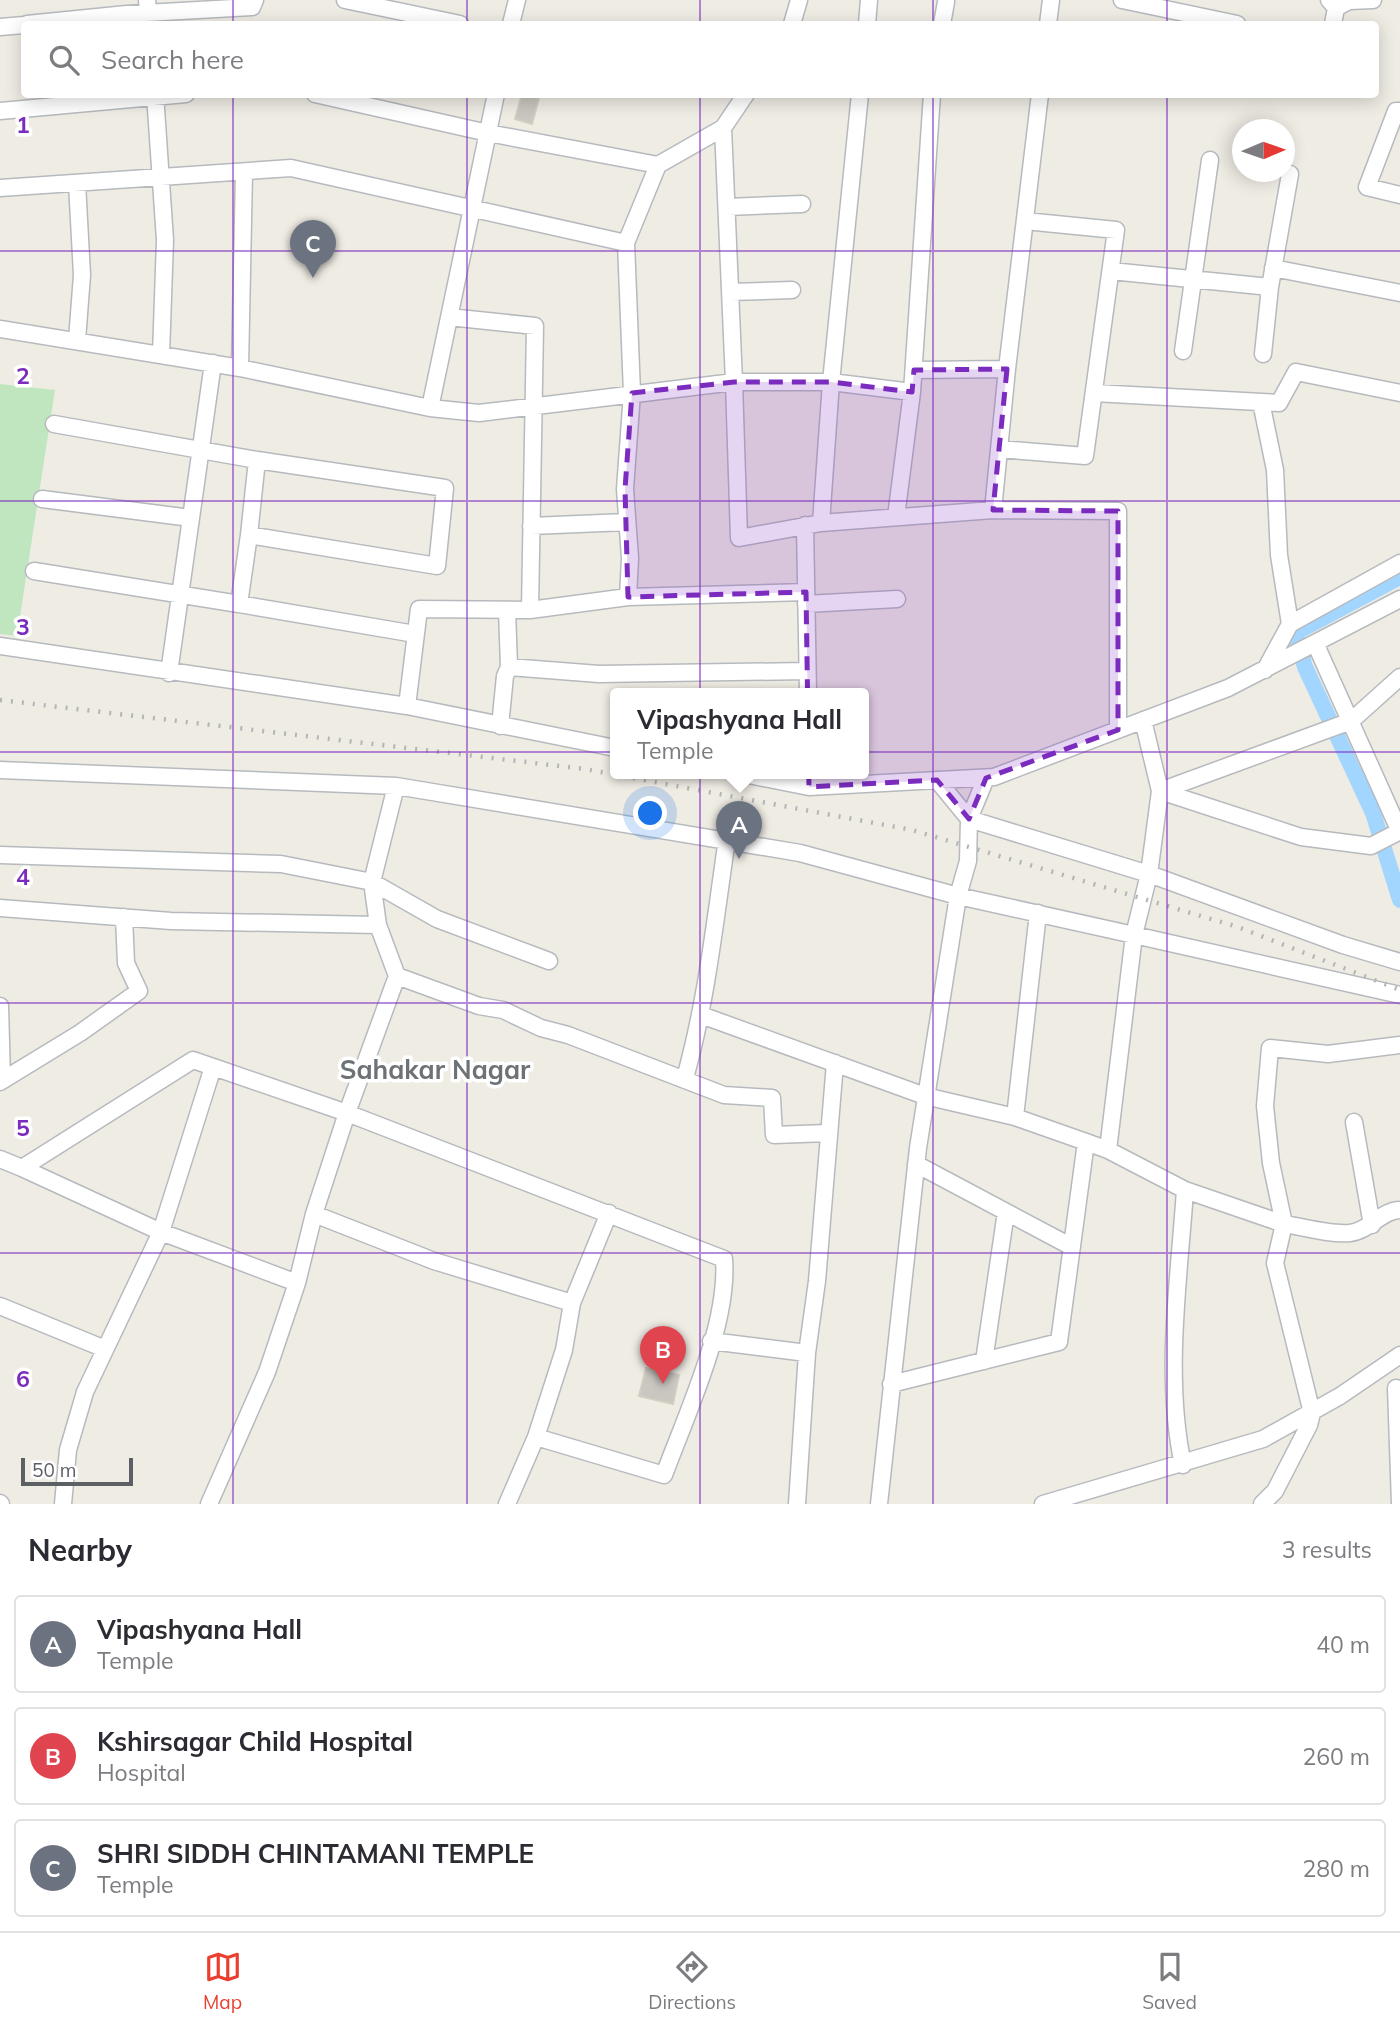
<!DOCTYPE html>
<html lang="en">
<head>
<meta charset="utf-8">
<style>
  :root { --surface:#fff; --page:#f2f2f3; --text:#2b2b33; --muted:#7c7c81; --line:#e1e1e2; --accent:#eb3e2e }
  body { margin:0; font-family:Mulish,sans-serif; background:var(--page); color:var(--text) }
  .compass { position:absolute; left:1232px; top:119px; width:63px; height:63px; border-radius:50%; background:var(--surface); box-shadow:0 4px 18px #0003; rotate:88deg }
  .scale { position:absolute; left:21px; bottom:18px; width:112px; box-sizing:border-box; padding-left:7px; border:4px solid #5c6065; border-top:0; font-size:19px; line-height:24px; white-space:nowrap; color:#5c6065; -webkit-text-stroke:5px #fff; paint-order:stroke }
  .you { position:absolute; left:651px; top:814px; width:24px; height:24px; margin:-18px; border:5px solid #fff; border-radius:50%; background:#1a73e8; box-shadow:0 0 0 10px #1a73e833 }
  .badge { display:grid; place-items:center; width:46px; height:46px; border-radius:50%; background:var(--accent); color:#fff; font-size:23px; font-weight:700 }
  .pin { position:absolute; translate:-50% -58px; filter:drop-shadow(0 2px 4px #0008) }
  .pin::after { content:''; position:absolute; top:37px; width:24px; height:21px; background:inherit; clip-path:polygon(0 0,100% 0,50% 100%) }
  .popup { position:absolute; left:610px; top:688px; width:259px; height:91px; box-sizing:border-box; display:grid; place-content:center; border-radius:7px; background:var(--surface); filter:drop-shadow(0 2px 5px #0005); font-size:23px; white-space:nowrap; color:var(--muted) }
  .popup b { font-size:26px; color:var(--text) }
  .popup::after { content:''; position:absolute; left:50%; top:100%; margin-left:-14px; border:14px solid transparent; border-top-color:var(--surface) }
  .list { margin:0; padding:0; list-style:none }
  h2 { display:flex; justify-content:space-between; align-items:center; height:91px; margin:0; padding:0 28px; font-size:30px }
  h2 small { font-size:23px; font-weight:400; color:var(--muted) }
  .list li { display:grid; grid-template-columns:46px 1fr auto; gap:21px; align-items:center; box-sizing:border-box; height:98px; margin:0 14px 14px; padding:0 14px; border:2px solid var(--line); border-radius:7px }
  .list b { display:block; font-size:26px; white-space:nowrap }
  .list p { margin:0; font-size:23px; white-space:nowrap; color:var(--muted) }
  .list em { font-size:23px; font-style:normal; color:var(--muted) }
  .icon { flex:none; width:38px; height:38px; fill:none; stroke:currentColor; stroke-width:2; stroke-linecap:round; stroke-linejoin:round }
  .map { position:relative; flex:none; width:1400px; height:1504px; overflow:hidden }
  .search { position:absolute; background:var(--surface); box-shadow:0 4px 18px #0003; left:21px; right:21px; top:21px; height:77px; display:flex; align-items:center; gap:18px; box-sizing:border-box; padding:0 24px; border-radius:7px; color:var(--muted); font-size:26px }
  .sheet { height:427px; background:var(--surface) }
  nav { display:flex; justify-content:space-around; align-items:center; box-sizing:border-box; height:98px; border-top:2px solid var(--line); background:var(--surface); font-size:19px; color:var(--muted) }
  nav a { display:grid; justify-items:center; gap:4px }
  nav .on { color:var(--accent) }
  .map>svg:first-child { display:block }
  .green { fill:#c0e6c0 }
  .lines { fill:none; stroke-linecap:round; stroke-linejoin:round }
  .canal { stroke:#a3d6ff; stroke-width:16 }
  .building { fill:#cac7c1; stroke:#d3cec2; stroke-width:2 }
  .minor-casing { stroke:#b6babe; stroke-width:19 }
  .minor { stroke:#fff; stroke-width:16 }
  .rail { stroke:#b3b4b5; stroke-width:4.5; stroke-dasharray:2 9; stroke-linecap:butt }
  .marked { fill:#7b2cbf; fill-opacity:0.2; stroke:#7b2cbf; stroke-width:5; stroke-dasharray:14 9; stroke-linejoin:round }
  .grid { fill:none; stroke:#7b2cbf; stroke-width:2; stroke-opacity:0.55 }
  .labels { text-anchor:middle; stroke-width:7; stroke-linejoin:round; paint-order:stroke }
  .neighbourhood-label { font-size:26px; font-weight:bold; fill:#6d7277; stroke:#fff }
  .grid-label { font-size:23px; text-anchor:middle; font-weight:bold; fill:#7b2cbf; stroke:#fff; stroke-width:7; stroke-linejoin:round; paint-order:stroke }
</style>
</head>
<body>
<div class="map">
<svg width="1400" height="1504" viewBox="0 0 1400 1504">
  <rect width="100%" height="100%" fill="#efece4"/>
  <path class="green" d="M0,384L55,390L17,636L0,634Z"/>
  <g class="lines">
    <path class="canal" d="M1400,577L1295,633L1305,667L1373,813L1400,900"/>
  </g>
  <path class="building" d="M522,94H540L532,124L515,119Z
    M646,1368L679,1375L673,1404L639,1396Z"/>
  <g class="lines">
    <defs>
      <path id="minor" d="M147,0L149,24
        M345,0L460,24
        M1122,0L1237,24
        M1329,0L1336,8L1333,24
        M1336,8L1349,1L1373,0
        M27,24L127,14L252,7L255,0
        M511,24L517,0
        M792,24L799,0
        M867,24L869,0
        M942,24L946,2
        M1048,24L1051,0
        M0,27L24,25
        M155,94L165,240L161,355
        M315,94L488,133L658,165
        M0,111L186,94
        M1400,111H1396L1367,187L1400,195
        M0,188L291,168L626,243L658,165L723,128
        M727,207L802,204
        M1273,268L1400,293
        M1111,271L1270,287L1290,174
        M730,292L792,290
        M449,317L535,326L530,610
        M0,329L240,368L430,408L479,413L734,382L723,128L746,94
        M77,340L82,275L77,183
        M1183,351L1210,160
        M1263,354L1270,287
        M240,368L244,172
        M1007,369L1040,94
        M912,392L831,382H734L739,538L821,523L993,510L1007,369L914,370
        M1094,393L1279,403L1296,372L1400,393
        M1261,402L1275,470L1279,555L1290,624
        M430,408L496,94
        M54,424L257,460L445,488L437,566L249,535L239,604L415,634
        M999,449L1085,456L1116,230L1025,221
        M42,499L191,518
        M993,510L1118,511V730
        M896,517L912,392L932,94
        M821,523L831,382L860,94
        M805,525L808,693
        M531,526L626,522
        M249,535L257,460
        M34,571L239,604
        M628,597L806,592
        M806,604L897,599
        M1316,645L1400,832
        M0,646L407,706L615,748
        M509,667L599,674L807,671
        M1265,670L1290,624L1400,563
        M169,673L213,363
        M1400,677L1351,721L1160,791L1301,837L1371,846L1400,831
        M407,706L419,609L530,610L628,597L630,558L625,489L632,393L626,243
        M1143,720L1160,791L1149,874L1134,935L1400,995
        M500,726L505,676L509,667L507,610
        M0,770L396,786L800,853L958,896L1134,935L1108,1150L1086,1142L1059,1342L891,1384
        M739,773L809,787L994,777L1228,688L1400,599
        M937,780L969,819L986,778
        M396,786L372,882L378,925L397,976L347,1113L724,1259C729,1324 687,1413 664,1475L536,1437L507,1504
        M0,855L281,864L372,882L437,919L549,961
        M0,908L171,921L378,925
        M1038,913L1015,1117L1086,1142
        M397,976L479,1006L503,1010L541,1028L568,1035L724,1095L772,1098L774,1135L827,1133
        M0,1006L2,1079
        M701,1015L925,1096L1015,1117
        M1400,1045L1328,1054L1270,1048L1265,1106L1271,1163L1284,1224C1304,1227 1330,1235 1350,1233C1369,1231 1382,1210 1400,1210
        M193,1060L347,1113L314,1214L297,1283L161,1232L22,1168Z
        M685,1078C707,999 715,920 727,839
        M0,1082L80,1033L139,991L126,963L124,917
        M1354,1122L1372,1225
        M1108,1150L1185,1190L1284,1224L1275,1263L1312,1413L1309,1425L1275,1491L1262,1504
        M0,1159L22,1168
        M916,1164L1072,1247
        M314,1214L434,1261L572,1303
        M0,1306L105,1349
        M711,1341L807,1353
        M984,1361L1006,1212
        M1396,1388L1400,1504
        M536,1437L564,1350L572,1303L609,1213
        M1183,1465C1164,1376 1179,1280 1185,1190
        M0,1503L1,1504
        M63,1504L68,1450L85,1392L161,1232L213,1067
        M209,1504L267,1372L297,1283
        M797,1504L807,1353L817,1281L835,1063
        M879,1504L918,1148L958,896L968,861L969,819L1152,875L1343,945L1400,962
        M1043,1504L1263,1439L1340,1396L1400,1355"/>
    </defs>
    <use href="#minor" class="minor-casing"/>
    <use href="#minor" class="minor"/>
    <path class="rail" d="M0,700L585,769L912,830L1238,927L1400,990"/>
  </g>
  <path class="marked" d="M1007,369L993,510L1118,511V730L986,778L969,819L937,780L809,787L806,592L628,597L625,489L632,393L734,382H831L912,392L914,370Z"/>
  <path class="grid" d="M233,0V24M467,0V24M700,0V24M933,0V24M1167,0V24M233,94V1504M467,94V1504M700,94V1504M933,94V1504M1167,94V1504M0,251H1400M0,501H1400M0,752H1400M0,1003H1400M0,1253H1400"/>
  <g class="labels">
    <g class="neighbourhood-label">
      <text x="435" y="1079">Sahakar Nagar</text>
    </g>
  </g>
  <g class="grid-label">
    <text x="23" y="133">1</text>
    <text x="23" y="384">2</text>
    <text x="23" y="635">3</text>
    <text x="23" y="885">4</text>
    <text x="23" y="1136">5</text>
    <text x="23" y="1387">6</text>
  </g>
</svg>
<svg class="compass" viewBox="-18 -18 36 36"><path d="M0-13l5 13h-10z" fill="#e53935"/><path d="M0 13l5-13h-10z" fill="#7c7c81"/></svg>
<div class="scale">50 m</div>
<div class="you"></div>
<div class="pin badge" style="left:739px;top:859px;background:#6b7280">A</div>
<div class="popup"><b>Vipashyana Hall</b>Temple</div>
<div class="pin badge" style="left:663px;top:1384px;background:#e0444e">B</div>
<div class="pin badge" style="left:313px;top:278px;background:#6b7280">C</div>
<div class="search"><svg class="icon" aria-label="search" viewBox="0 0 24 24"><circle cx="10" cy="10" r="6"/><path d="M15 15l6 6"/></svg>Search here</div>
</div>
<section class="sheet">
<h2>Nearby<small>3 results</small></h2>
<ul class="list">
<li><span class="badge" style="background:#6b7280">A</span><div><b>Vipashyana Hall</b><p>Temple</p></div><em>40 m</em></li>
<li><span class="badge" style="background:#e0444e">B</span><div><b>Kshirsagar Child Hospital</b><p>Hospital</p></div><em>260 m</em></li>
<li><span class="badge" style="background:#6b7280">C</span><div><b>SHRI SIDDH CHINTAMANI TEMPLE</b><p>Temple</p></div><em>280 m</em></li>
</ul>
</section>
<nav>
<a class="on"><svg class="icon" aria-label="map" viewBox="0 0 24 24"><path d="M3 6l6-2 6 2 6-2v14l-6 2-6-2-6 2zM9 4v14M15 6v14"/></svg>Map</a>
<a><svg class="icon" aria-label="directions" viewBox="0 0 24 24"><path d="M12 3l9 9-9 9-9-9zM9 14v-3h6M13 9l2 2-2 2"/></svg>Directions</a>
<a><svg class="icon" aria-label="saved" viewBox="0 0 24 24"><path d="M7 4h10v16l-5-4-5 4z"/></svg>Saved</a>
</nav>
</body>
</html>
